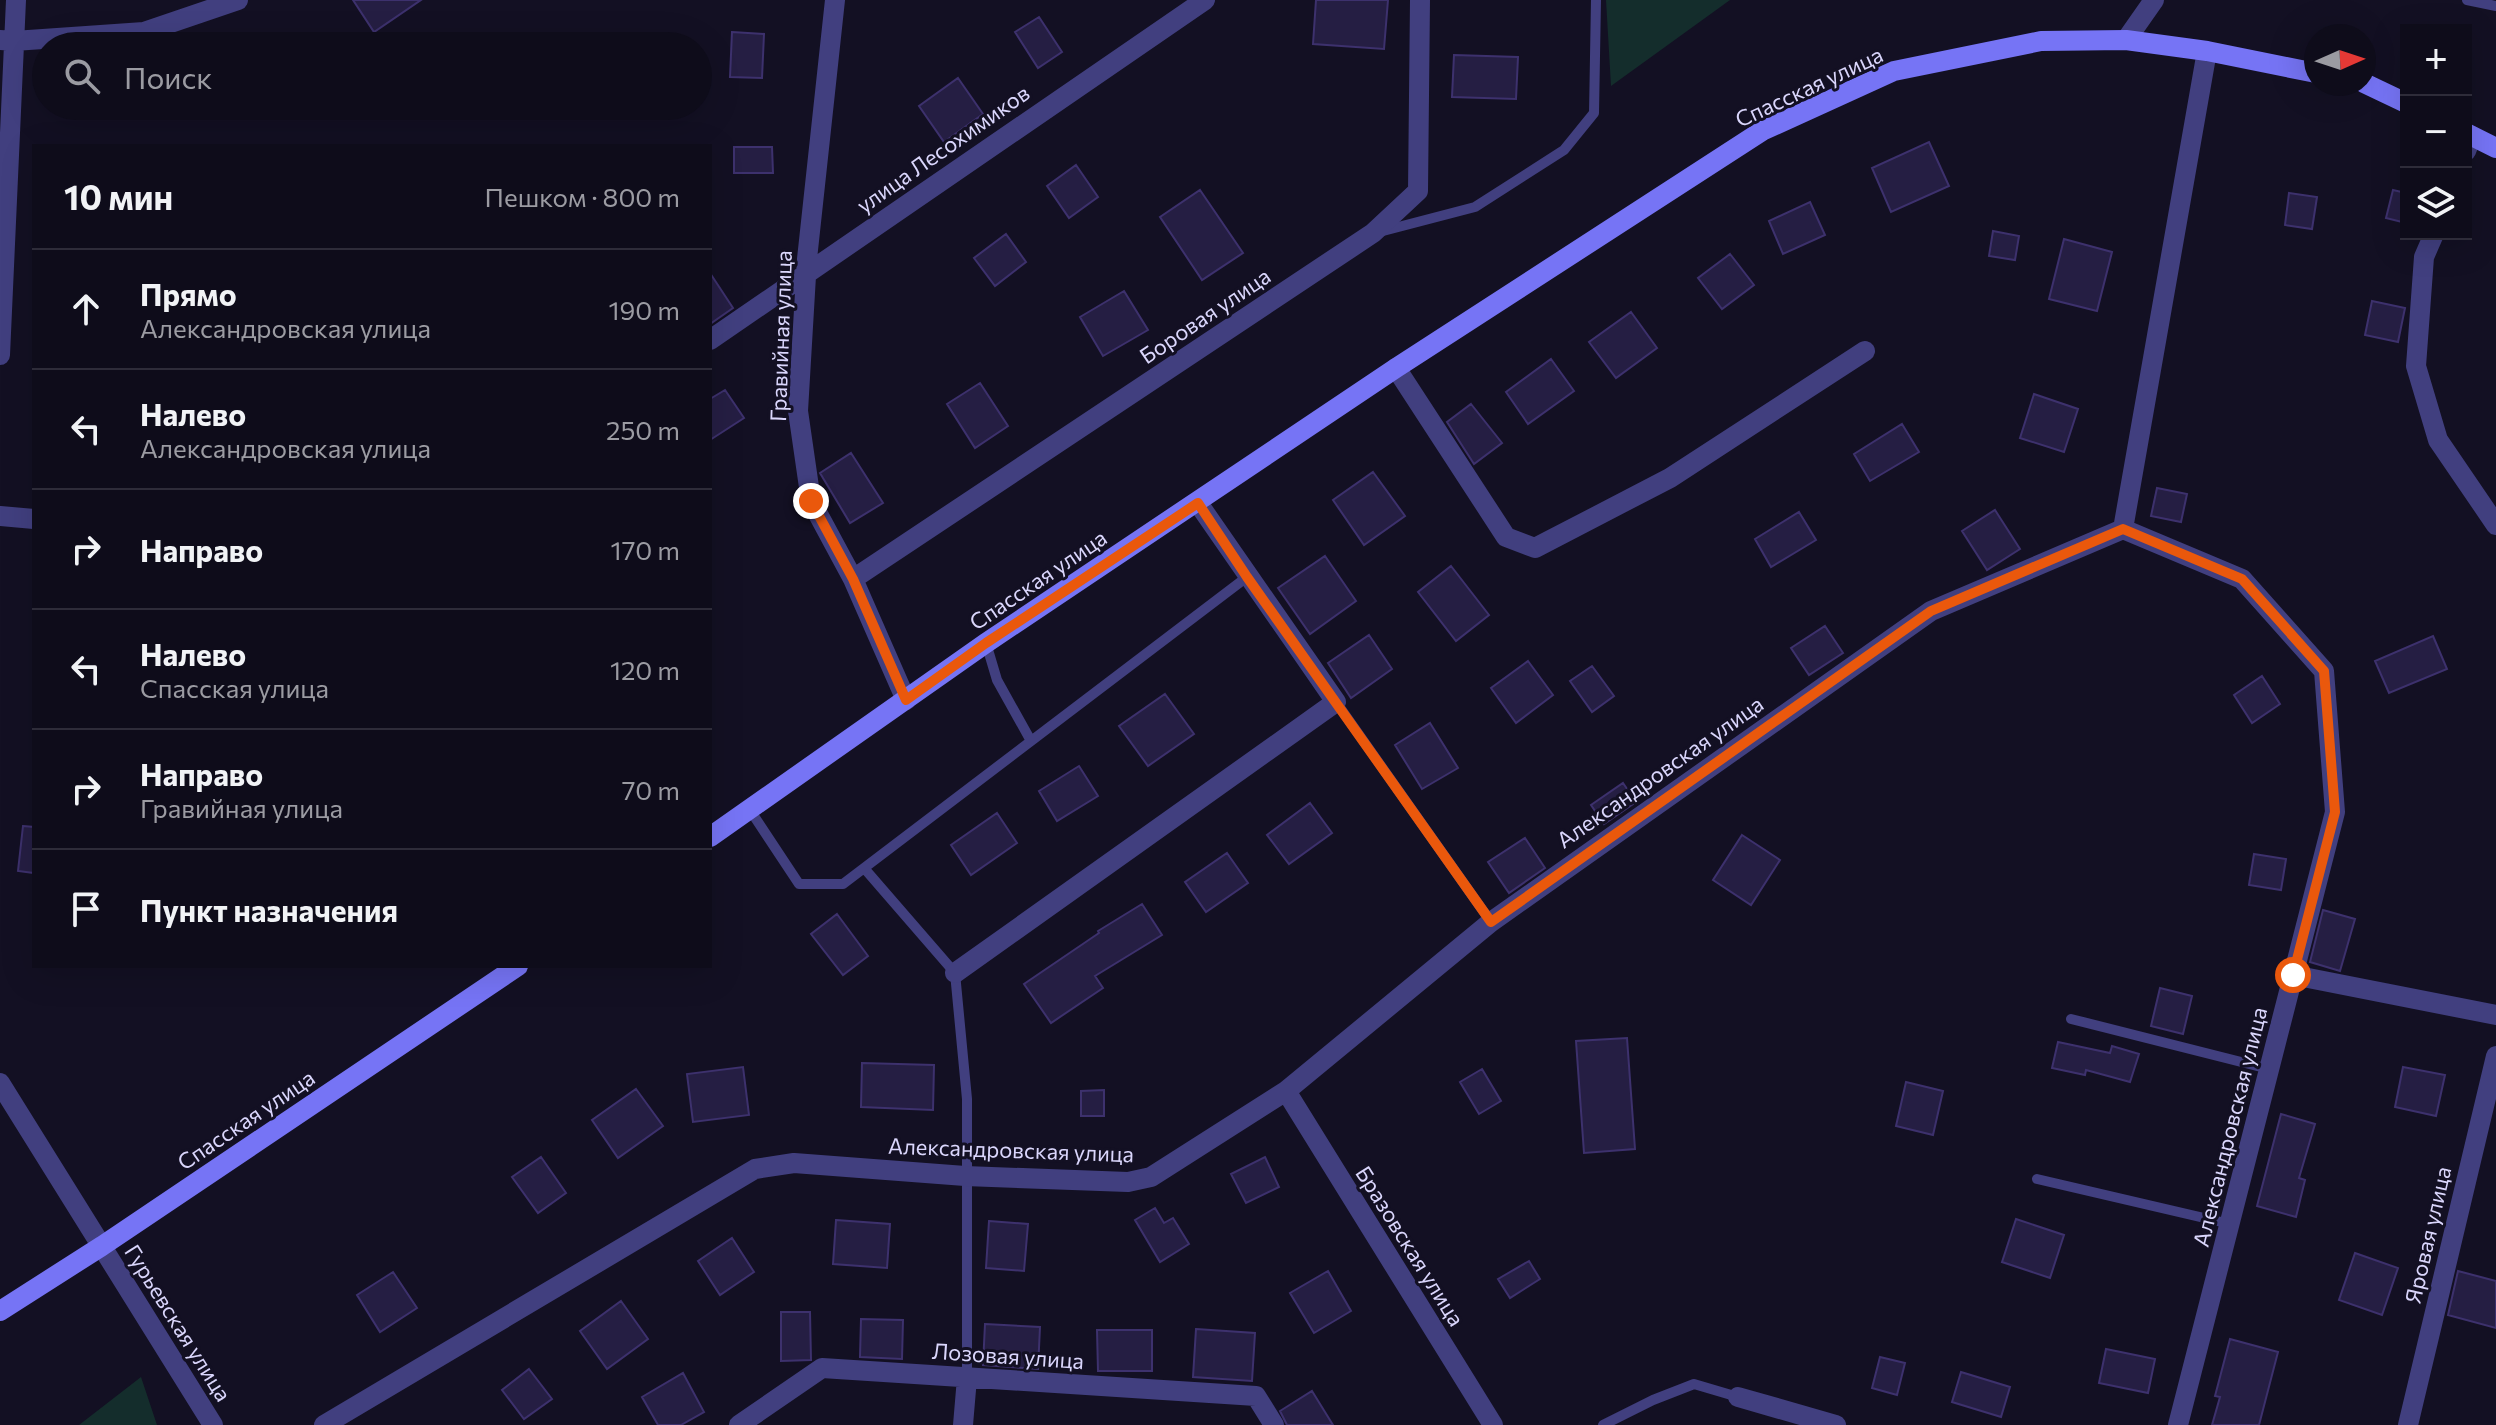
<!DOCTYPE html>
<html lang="ru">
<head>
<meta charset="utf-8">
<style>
  :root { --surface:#0e0c1a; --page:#1c1a27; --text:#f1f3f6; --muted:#9b9ba2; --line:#2e2c39 }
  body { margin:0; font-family:Commissioner,sans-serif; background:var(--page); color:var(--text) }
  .controls { position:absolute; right:24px; top:24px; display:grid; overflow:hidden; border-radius:0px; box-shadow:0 8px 32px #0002 }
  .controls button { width:72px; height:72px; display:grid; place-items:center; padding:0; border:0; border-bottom:2px solid var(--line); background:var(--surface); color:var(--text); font:40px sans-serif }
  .compass { position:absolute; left:2304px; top:24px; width:72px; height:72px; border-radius:50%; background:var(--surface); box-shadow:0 8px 32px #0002; rotate:87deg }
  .stop { position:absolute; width:24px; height:24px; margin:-18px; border:6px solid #ea580c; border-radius:50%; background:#fff }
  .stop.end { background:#ea580c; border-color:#fff; box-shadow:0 2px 8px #0008 }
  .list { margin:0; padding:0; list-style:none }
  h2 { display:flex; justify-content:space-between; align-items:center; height:104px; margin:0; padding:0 32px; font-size:34px }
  h2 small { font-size:26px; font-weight:400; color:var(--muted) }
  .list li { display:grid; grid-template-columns:52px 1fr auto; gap:24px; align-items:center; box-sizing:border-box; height:120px; padding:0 32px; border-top:2px solid var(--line) }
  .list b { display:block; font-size:30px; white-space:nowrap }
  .list p { margin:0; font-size:26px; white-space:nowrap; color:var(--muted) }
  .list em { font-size:26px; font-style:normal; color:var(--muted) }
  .icon { flex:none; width:44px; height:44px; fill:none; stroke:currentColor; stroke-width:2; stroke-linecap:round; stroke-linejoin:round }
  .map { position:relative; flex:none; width:2496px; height:1425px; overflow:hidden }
  .search { position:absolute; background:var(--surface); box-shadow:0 8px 32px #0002; left:32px; top:32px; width:680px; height:88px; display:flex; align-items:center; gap:20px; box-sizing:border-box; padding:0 28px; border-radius:44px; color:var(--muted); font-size:30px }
  .panel { position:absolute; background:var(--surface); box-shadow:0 8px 32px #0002; left:32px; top:144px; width:680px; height:824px; border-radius:0px }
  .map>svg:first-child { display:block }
  .green { fill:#142d2c }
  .building { fill:#251e43; stroke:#3d316d; stroke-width:2 }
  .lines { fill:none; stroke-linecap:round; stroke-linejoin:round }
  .lane { stroke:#413f7f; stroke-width:10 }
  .street { stroke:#413f7f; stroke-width:20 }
  .secondary { stroke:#7674f5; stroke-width:20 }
  .route { stroke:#ea580c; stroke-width:10 }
  .labels { text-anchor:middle; stroke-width:6; stroke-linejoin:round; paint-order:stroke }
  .street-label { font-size:22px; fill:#dad6fc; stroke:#131023 }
</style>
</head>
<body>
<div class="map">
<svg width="2496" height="1425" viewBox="0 0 2496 1425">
  <rect width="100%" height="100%" fill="#131023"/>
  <path class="green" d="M1606,0H1730L1611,86Z
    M141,1377L157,1425H79Z"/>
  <path class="building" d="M353,0H421L374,32Z
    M1316,0H1388L1384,49L1313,44Z
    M1039,17L1062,52L1038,68L1015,32Z
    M732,32L764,34L762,78L730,77Z
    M1454,55L1518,57L1516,99L1452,97Z
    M958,78L983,114L944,142L919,106Z
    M1929,142L1949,186L1891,212L1872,168Z
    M734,147H772L773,173H734Z
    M1076,165L1098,197L1069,218L1047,186Z
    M1200,190L1243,253L1202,280L1160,217Z
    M2393,190L2406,193V223L2386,218Z
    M2289,193L2317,197L2312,229L2285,225Z
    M1810,202L1825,235L1783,254L1769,221Z
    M1993,231L2019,236L2015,260L1989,256Z
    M1006,234L1026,262L995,286L974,258Z
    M2064,239L2112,252L2097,311L2049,299Z
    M1730,254L1754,285L1722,309L1698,278Z
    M710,273L733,308L710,324Z
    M1124,291L1148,330L1103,356L1080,317Z
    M2372,301L2405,308L2398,342L2365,335Z
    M1631,312L1657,348L1616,378L1589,342Z
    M1551,359L1574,391L1528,424L1506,392Z
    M980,383L1008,426L975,448L947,404Z
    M725,390L744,418L710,440V399Z
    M2034,394L2078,409L2064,452L2020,438Z
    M1471,404L1502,443L1474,464L1447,422Z
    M1902,424L1919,452L1870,481L1854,454Z
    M851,453L883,503L850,523L820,473Z
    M1373,472L1405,516L1364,545L1333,500Z
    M2157,488L2187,494L2181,522L2151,516Z
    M1995,510L2020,549L1987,570L1962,531Z
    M1799,512L1816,540L1771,567L1755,539Z
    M1325,556L1356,601L1310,634L1278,588Z
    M1451,566L1489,615L1456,641L1418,592Z
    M1825,626L1843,653L1809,675L1791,648Z
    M1369,635L1392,669L1351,698L1328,663Z
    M2433,636L2447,669L2389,693L2375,661Z
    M1528,661L1553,695L1516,723L1491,688Z
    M1592,666L1614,696L1592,712L1570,681Z
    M2262,676L2280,704L2252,723L2234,695Z
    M1165,694L1194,734L1148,766L1119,726Z
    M1430,723L1458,768L1422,789L1395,745Z
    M1079,766L1098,796L1057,821L1039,791Z
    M1623,783L1636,802L1604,824L1591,805Z
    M1310,803L1332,833L1289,864L1267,835Z
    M997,813L1017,843L971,875L951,845Z
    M23,826L34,827V873L18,871Z
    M1742,835L1780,860L1751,905L1713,880Z
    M1525,838L1545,868L1509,893L1488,862Z
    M1227,853L1248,883L1206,912L1185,882Z
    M2254,854L2286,859L2281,890L2249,885Z
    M1142,904L1162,935L1095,976L1103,988L1051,1023L1024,984L1099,933L1098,931Z
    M2323,910L2355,919L2340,971L2310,962Z
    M837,914L868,956L843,975L811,934Z
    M2160,988L2192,996L2183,1034L2151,1026Z
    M1627,1038L1635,1149L1584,1153L1576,1041Z
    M2058,1042L2110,1053L2112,1046L2139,1054L2130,1082L2086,1070L2085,1075L2052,1068Z
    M862,1063L934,1065L933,1110L861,1107Z
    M743,1067L749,1115L693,1122L687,1074Z
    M2403,1067L2445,1075L2436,1116L2395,1107Z
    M1482,1069L1501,1101L1479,1114L1460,1082Z
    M1906,1082L1943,1091L1933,1135L1896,1126Z
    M636,1089L663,1126L618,1158L592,1120Z
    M1104,1090V1116H1081V1091Z
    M2281,1114L2315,1124L2299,1178L2305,1180L2296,1217L2257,1206Z
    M541,1157L566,1193L538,1213L512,1177Z
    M1265,1157L1279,1187L1246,1203L1231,1174Z
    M1155,1208L1164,1223L1173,1218L1189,1244L1160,1262L1135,1220Z
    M2016,1219L2064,1235L2050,1278L2002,1262Z
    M836,1220L890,1224L887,1268L833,1264Z
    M989,1221L1028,1224L1024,1271L986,1268Z
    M732,1238L754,1272L720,1295L698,1261Z
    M2355,1253L2398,1268L2382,1315L2339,1300Z
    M1529,1261L1540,1279L1510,1298L1498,1279Z
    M1328,1271L1351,1311L1314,1333L1290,1293Z
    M2458,1271L2496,1281V1328L2448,1315Z
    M393,1272L417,1308L380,1332L357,1295Z
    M621,1301L648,1339L607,1369L580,1331Z
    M781,1312H810L811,1360L781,1361Z
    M861,1319L903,1320L902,1359L860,1357Z
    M985,1324L1040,1327L1038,1369L983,1365Z
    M1196,1329L1255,1333L1252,1381L1193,1377Z
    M1097,1330H1152V1371H1098Z
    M2230,1339L2278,1352L2259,1425H2212L2220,1397L2215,1396Z
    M2106,1349L2155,1359L2148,1393L2099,1383Z
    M1880,1357L1905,1363L1897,1395L1872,1388Z
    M529,1369L552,1399L524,1419L502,1390Z
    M1961,1372L2010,1387L2001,1417L1952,1402Z
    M683,1373L704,1412L681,1425H658L642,1397Z
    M1312,1391L1333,1425H1287L1280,1411Z"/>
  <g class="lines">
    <path class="lane" d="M2467,0L2496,6
      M1383,231L1475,207L1564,150L1594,113L1596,0
      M986,643L997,680L1031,741
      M1336,702L1491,922
      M750,810L799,884H843L1247,577
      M864,868L955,973L967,1099V1378
      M2071,1019L2269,1069
      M2037,1179L2230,1224
      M1603,1425L1653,1400L1694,1384L1738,1397"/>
    <path class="street" d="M835,0L807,259L798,411L811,501L853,579L906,700
      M0,40L14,41L144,32L238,0
      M2126,40L2154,0
      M2466,151L2472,136
      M2434,234L2424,257L2416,366L2438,440L2496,525
      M710,340L1205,0
      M0,355L16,0
      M1396,368L1506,537L1535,548L1670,478L1865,351
      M0,516L34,519
      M2123,529L2207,51
      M853,579L1373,233L1418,191L1420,0
      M955,973L1336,702L1198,503
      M2293,975L2496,1015
      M0,1083L213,1425
      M1286,1091L1493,1425
      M1738,1397L1836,1425
      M324,1425L755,1169L794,1163L965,1176L1128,1182L1151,1177L1286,1091L1491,922L1931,611L2123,529L2242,579L2324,671L2335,812L2178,1425
      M739,1425L822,1368L1256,1396L1274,1425
      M963,1425L967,1378
      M2408,1425L2496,1056"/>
    <path class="secondary" d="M2364,83L2406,103
      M2466,133L2496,148
      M710,837L986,643L1396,368L1762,131L1894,71L2041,41L2126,40L2207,51L2316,73
      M0,1311L102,1246L518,966"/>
  </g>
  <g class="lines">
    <path class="route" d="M811,501L853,579L906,700L986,643L1198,503L1247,577L1491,922L1931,611L2123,529L2242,579L2324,671L2335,812L2293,975"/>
  </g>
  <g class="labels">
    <g class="street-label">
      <text transform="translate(1809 87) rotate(-25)" y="8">Спасская улица</text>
      <text transform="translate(943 149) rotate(-35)" y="8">улица Лесохимиков</text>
      <text transform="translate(1205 316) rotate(-34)" y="8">Боровая улица</text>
      <text transform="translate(781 336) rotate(-88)" y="8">Гравийная улица</text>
      <text transform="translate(1038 580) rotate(-34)" y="8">Спасская улица</text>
      <text transform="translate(1660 772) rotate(-35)" y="8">Александровская улица</text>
      <text transform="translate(246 1120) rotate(-34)" y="8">Спасская улица</text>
      <text transform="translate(2230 1127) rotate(-76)" y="8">Александровская улица</text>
      <text transform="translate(1011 1150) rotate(2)" y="8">Александровская улица</text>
      <text transform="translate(2428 1235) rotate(-77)" y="8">Яровая улица</text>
      <text transform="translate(1410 1246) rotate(58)" y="8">Бразовская улица</text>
      <text transform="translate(178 1323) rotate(58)" y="8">Гурьевская улица</text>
      <text transform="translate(1008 1356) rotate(4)" y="8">Лозовая улица</text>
    </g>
  </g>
</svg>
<div class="controls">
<button>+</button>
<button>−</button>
<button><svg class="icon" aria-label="layers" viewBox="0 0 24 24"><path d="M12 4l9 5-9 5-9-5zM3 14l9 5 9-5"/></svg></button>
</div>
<svg class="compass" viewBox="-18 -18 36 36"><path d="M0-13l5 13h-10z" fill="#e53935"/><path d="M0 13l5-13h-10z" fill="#9b9ba2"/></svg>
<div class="stop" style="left:2293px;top:975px"></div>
<div class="stop end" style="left:811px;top:501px"></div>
<div class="search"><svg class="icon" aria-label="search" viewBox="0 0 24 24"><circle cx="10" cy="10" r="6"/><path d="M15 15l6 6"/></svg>Поиск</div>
<section class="panel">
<h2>10 мин<small>Пешком · 800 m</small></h2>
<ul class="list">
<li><svg class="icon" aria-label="ahead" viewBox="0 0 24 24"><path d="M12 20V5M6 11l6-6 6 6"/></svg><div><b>Прямо</b><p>Александровская улица</p></div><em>190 m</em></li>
<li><svg class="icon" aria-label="left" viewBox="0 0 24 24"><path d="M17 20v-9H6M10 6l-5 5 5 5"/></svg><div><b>Налево</b><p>Александровская улица</p></div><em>250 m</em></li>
<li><svg class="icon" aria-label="right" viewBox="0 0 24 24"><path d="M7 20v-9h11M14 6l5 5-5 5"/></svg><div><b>Направо</b></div><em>170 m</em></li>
<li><svg class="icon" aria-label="left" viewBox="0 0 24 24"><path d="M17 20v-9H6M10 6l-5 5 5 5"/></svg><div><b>Налево</b><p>Спасская улица</p></div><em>120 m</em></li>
<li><svg class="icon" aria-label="right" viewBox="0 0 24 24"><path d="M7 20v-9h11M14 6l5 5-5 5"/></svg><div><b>Направо</b><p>Гравийная улица</p></div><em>70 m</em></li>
<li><svg class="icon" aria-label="arrive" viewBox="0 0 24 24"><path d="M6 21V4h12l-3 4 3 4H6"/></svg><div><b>Пункт назначения</b></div></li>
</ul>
</section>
</div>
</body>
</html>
